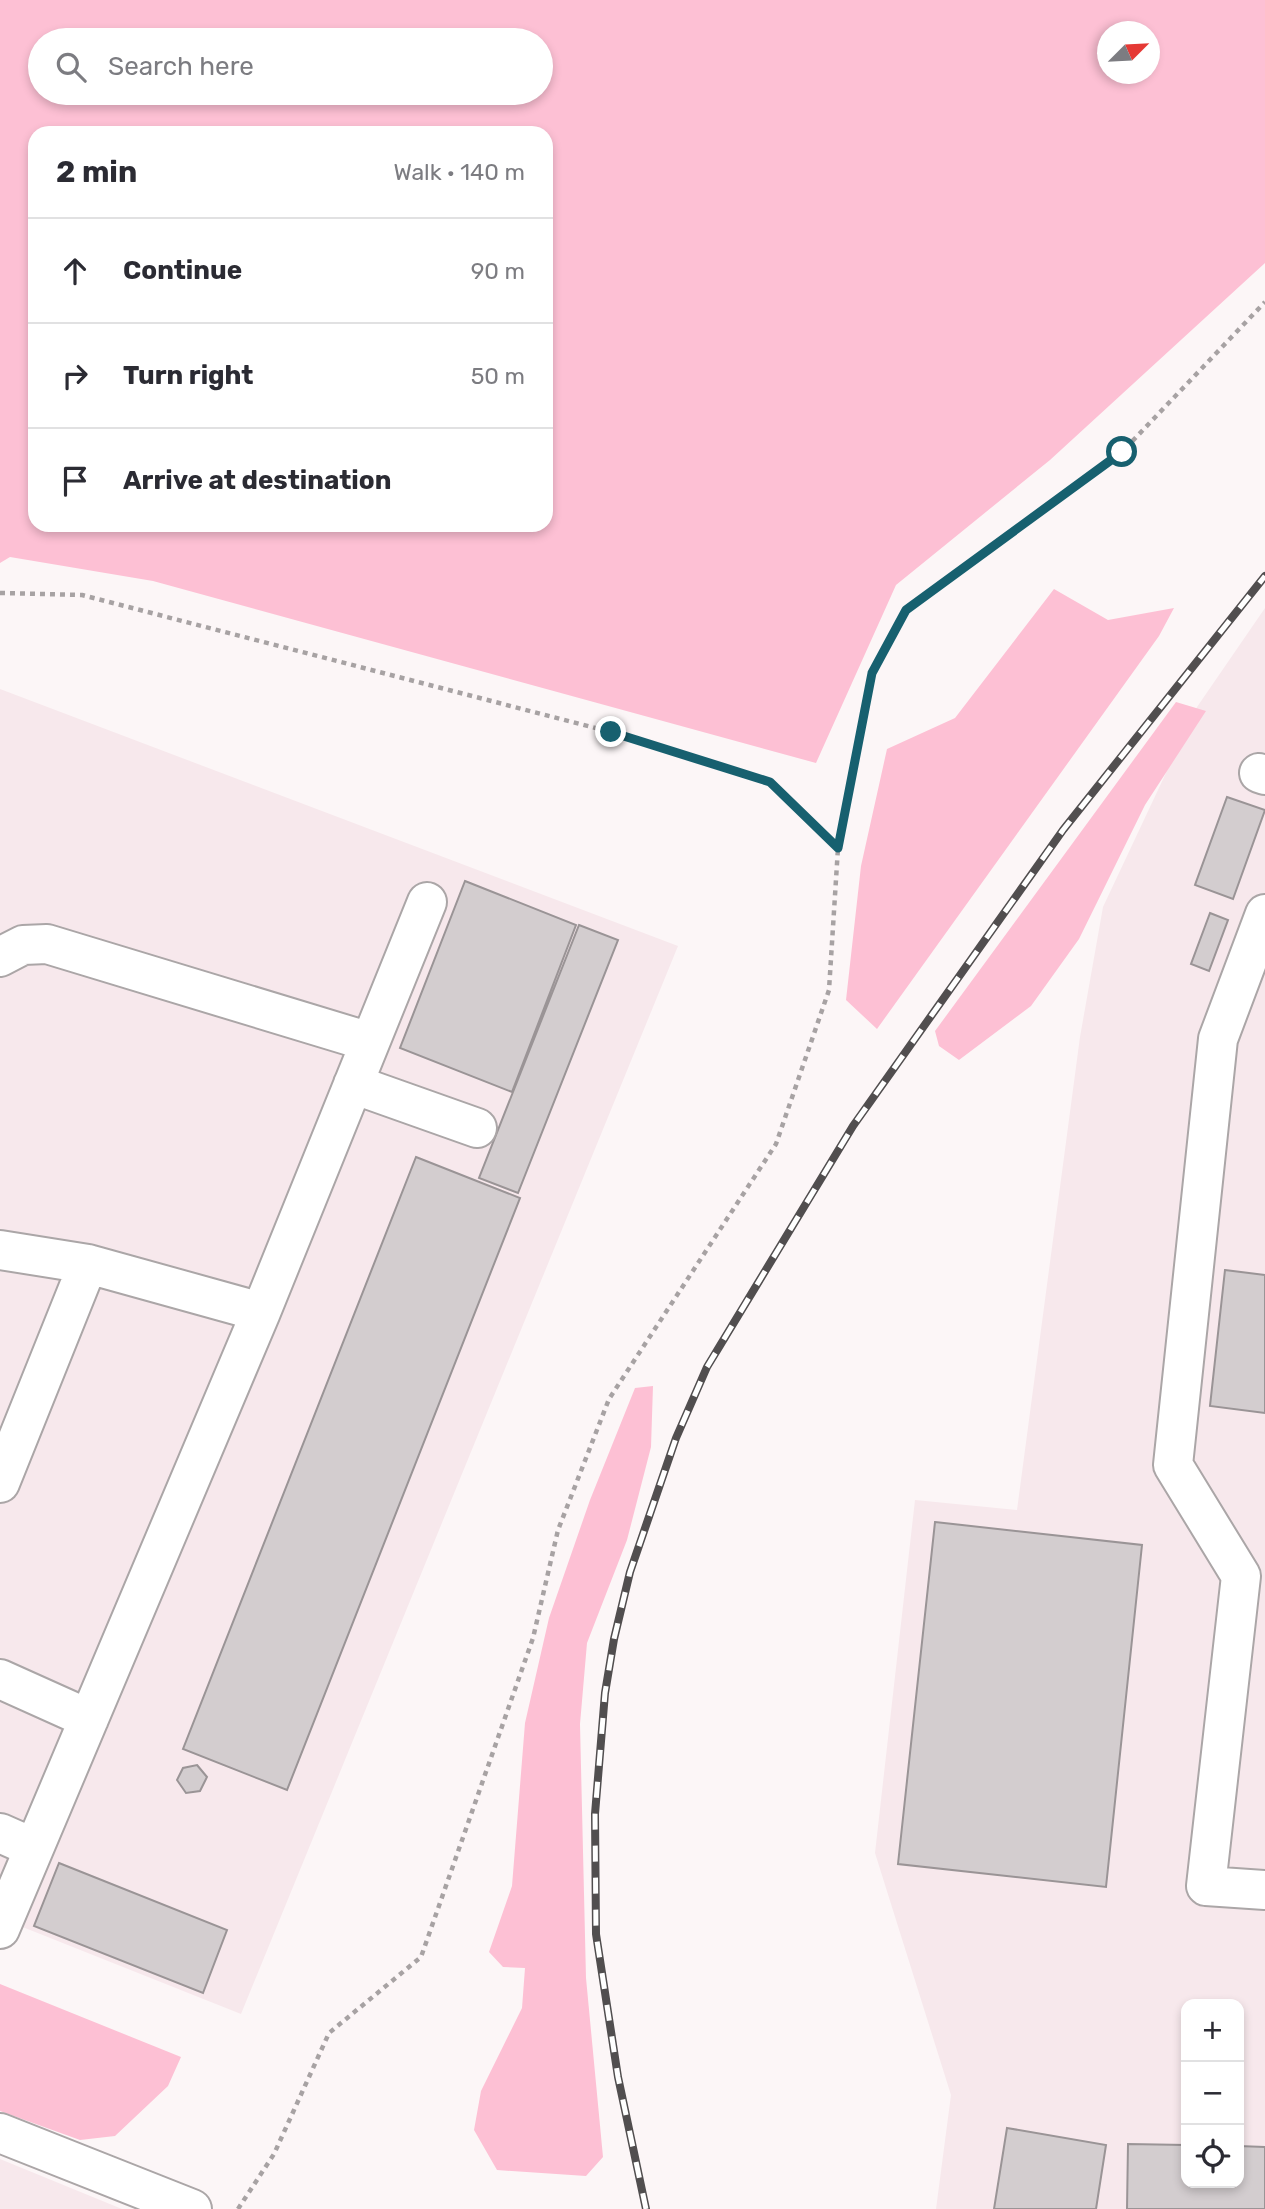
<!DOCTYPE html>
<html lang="en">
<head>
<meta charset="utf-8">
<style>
  :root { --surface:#fff; --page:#f2f2f3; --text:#2b2b33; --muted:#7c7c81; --line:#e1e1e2 }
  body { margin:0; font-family:Rubik,sans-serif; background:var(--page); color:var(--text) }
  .controls { position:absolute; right:21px; bottom:21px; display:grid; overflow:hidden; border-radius:14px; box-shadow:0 4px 10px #0003 }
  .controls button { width:63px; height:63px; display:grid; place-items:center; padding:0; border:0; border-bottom:2px solid var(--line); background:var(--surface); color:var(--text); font:35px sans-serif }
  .compass { position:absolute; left:1097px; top:21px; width:63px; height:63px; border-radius:50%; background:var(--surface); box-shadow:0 4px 10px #0003; rotate:66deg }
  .stop { position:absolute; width:21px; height:21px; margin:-16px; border:5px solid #17606f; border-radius:50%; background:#fff }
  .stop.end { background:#17606f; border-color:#fff; box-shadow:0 2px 7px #0008 }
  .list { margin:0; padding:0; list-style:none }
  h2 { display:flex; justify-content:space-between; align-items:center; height:91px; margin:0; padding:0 28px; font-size:30px }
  h2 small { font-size:23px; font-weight:400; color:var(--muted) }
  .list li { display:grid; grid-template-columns:46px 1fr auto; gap:21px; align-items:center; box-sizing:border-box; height:105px; padding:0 28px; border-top:2px solid var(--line) }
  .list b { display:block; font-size:26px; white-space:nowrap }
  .list em { font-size:23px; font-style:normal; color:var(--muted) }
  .icon { flex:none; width:38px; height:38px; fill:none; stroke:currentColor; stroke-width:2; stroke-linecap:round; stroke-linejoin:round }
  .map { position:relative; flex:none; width:1265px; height:2209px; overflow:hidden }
  .search { position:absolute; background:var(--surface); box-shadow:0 4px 10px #0003; left:28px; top:28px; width:525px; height:77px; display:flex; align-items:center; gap:18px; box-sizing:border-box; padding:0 24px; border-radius:38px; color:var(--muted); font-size:26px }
  .panel { position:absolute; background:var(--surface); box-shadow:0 4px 10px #0003; left:28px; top:126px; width:525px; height:406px; border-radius:21px }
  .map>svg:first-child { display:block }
  .built { fill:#f7e8ec; fill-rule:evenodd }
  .green { fill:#fdc0d4; fill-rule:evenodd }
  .building { fill:#d3cdcf; stroke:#9a9496; stroke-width:2 }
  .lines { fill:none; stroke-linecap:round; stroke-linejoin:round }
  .minor-casing { stroke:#aba6a7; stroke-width:42 }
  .path { stroke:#a7a2a3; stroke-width:4.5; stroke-dasharray:5 5; stroke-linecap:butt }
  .minor { stroke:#fff; stroke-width:38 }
  .rail-casing { stroke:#514e4f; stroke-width:8 }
  .rail { stroke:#fff; stroke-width:5; stroke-dasharray:16; stroke-linecap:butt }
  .route { stroke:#17606f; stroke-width:9 }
</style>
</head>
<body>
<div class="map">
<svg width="1265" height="2209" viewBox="0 0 1265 2209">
  <rect width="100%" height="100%" fill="#fcf6f7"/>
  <path class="built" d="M1265,608V2209H936L951,2095L875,1853L915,1500L1017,1510L1080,1037L1103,907L1197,707ZM1186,2004H1239V2183H1186Z
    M0,689L678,946L241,2014L0,1918Z
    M0,2159L122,2209H0Z"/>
  <path class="green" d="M0,0H1265V263L1050,460L896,585L816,763L153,581L10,557L0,563ZM1108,32H1150V74H1108ZM541,40V93H40V40ZM35,133H546V525H35Z
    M1054,589L1108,620L1174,608L1159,636L877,1029L846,1000L861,866L887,749L955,718Z
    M1176,702L1206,711L1145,805L1079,939L1031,1006L959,1060L939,1046L935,1031Z
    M653,1386L651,1447L627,1540L587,1643L580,1724L586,1978L603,2157L586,2176L497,2170L474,2130L481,2091L522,2008L525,1968L503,1967L489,1952L512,1886L525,1723L549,1618L590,1500L635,1388Z
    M0,1984L181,2057L168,2086L115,2136L80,2140L0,2111Z"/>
  <path class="building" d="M1227,797L1265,810L1233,899L1195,885Z
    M465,881L576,925L512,1092L400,1048Z
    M1210,913L1228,920L1209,971L1191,964Z
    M579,925L618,940L518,1193L479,1178Z
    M416,1157L520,1198L287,1790L183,1749Z
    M1225,1270L1265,1275V1413L1210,1406Z
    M935,1522L1142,1545L1106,1887L898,1864Z
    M197,1765L207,1777L200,1791L186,1793L177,1780L183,1768Z
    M59,1863L227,1930L203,1993L34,1926Z
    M1007,2128L1106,2145L1096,2209H994Z
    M1128,2144L1186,2145V2183H1239V2146L1265,2147V2209H1127Z"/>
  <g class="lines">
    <defs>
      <path id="minor" d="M1259,773L1265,775
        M1265,914L1218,1039L1173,1465L1241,1576L1206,1886L1265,1890
        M0,957L23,945L47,944L370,1042
        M353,1084L477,1128
        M0,1250L88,1264L261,1312
        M0,1483L88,1264
        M0,1679L89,1719
        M0,1833L34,1848
        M0,1929L261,1312L427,902
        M0,2133L192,2209"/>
    </defs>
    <use href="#minor" class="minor-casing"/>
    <path class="path" d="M0,593L82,595L611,732L770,782L838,848
      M238,2209L274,2154L329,2033L421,1957L533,1638L558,1530L609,1399L776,1144L829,990L838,848L872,673L906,610L1122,452L1265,302"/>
    <use href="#minor" class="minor"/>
    <defs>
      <path id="rail" d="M646,2209L618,2077L596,1934L595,1814L605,1693L614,1639L630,1572L676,1438L707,1367L853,1126L1063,830L1265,576"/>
    </defs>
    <use href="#rail" class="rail-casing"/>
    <use href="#rail" class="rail"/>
  </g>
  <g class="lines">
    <path class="route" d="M611,732L770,782L838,848L872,673L906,610L1122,452"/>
  </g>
</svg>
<div class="controls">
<button>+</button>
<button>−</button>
<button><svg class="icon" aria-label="locate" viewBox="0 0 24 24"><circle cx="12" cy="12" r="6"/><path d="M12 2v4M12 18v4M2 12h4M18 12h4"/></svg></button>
</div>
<svg class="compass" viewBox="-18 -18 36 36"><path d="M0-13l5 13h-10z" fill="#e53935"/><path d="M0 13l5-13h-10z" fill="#7c7c81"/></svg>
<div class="stop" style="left:1122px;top:452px"></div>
<div class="stop end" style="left:611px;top:732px"></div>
<div class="search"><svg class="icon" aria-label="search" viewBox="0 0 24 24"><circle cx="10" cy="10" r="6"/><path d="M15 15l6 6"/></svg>Search here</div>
<section class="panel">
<h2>2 min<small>Walk · 140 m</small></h2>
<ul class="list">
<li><svg class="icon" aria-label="ahead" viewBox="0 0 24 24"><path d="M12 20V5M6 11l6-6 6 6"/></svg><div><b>Continue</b></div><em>90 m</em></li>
<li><svg class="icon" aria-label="right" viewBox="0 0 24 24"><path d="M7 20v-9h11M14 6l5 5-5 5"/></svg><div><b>Turn right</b></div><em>50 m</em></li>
<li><svg class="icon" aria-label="arrive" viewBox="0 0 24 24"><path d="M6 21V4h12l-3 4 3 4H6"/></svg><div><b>Arrive at destination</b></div></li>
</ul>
</section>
</div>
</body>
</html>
